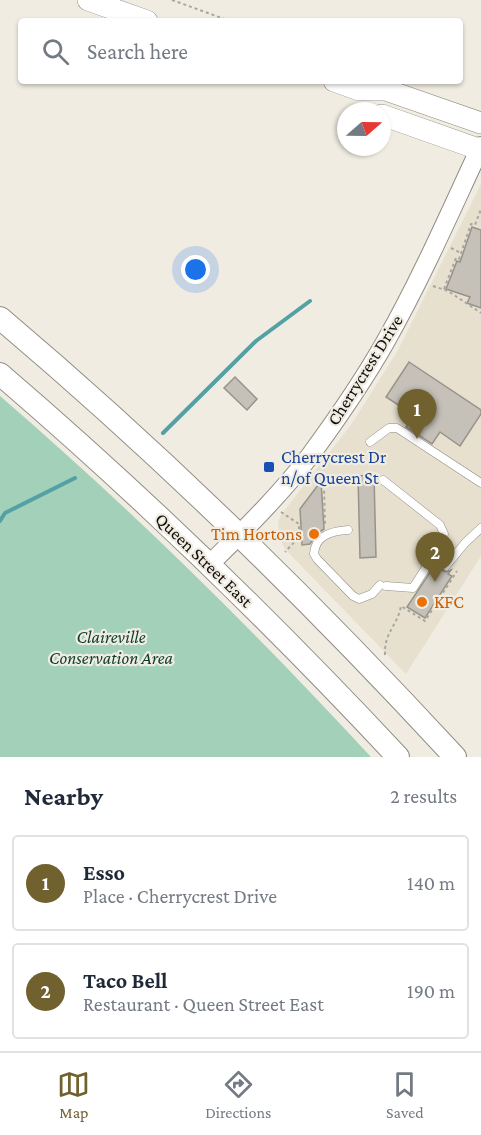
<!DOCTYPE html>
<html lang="en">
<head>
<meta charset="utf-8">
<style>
  :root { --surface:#fff; --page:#f6f6f7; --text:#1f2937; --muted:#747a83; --line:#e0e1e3; --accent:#71612e }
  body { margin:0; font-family:"Crimson Pro",serif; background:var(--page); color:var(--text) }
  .compass { position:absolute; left:337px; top:102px; width:54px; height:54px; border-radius:50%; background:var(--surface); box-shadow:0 2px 4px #0004; rotate:70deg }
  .you { position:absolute; left:196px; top:270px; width:21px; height:21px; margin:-15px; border:4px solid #fff; border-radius:50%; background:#1a73e8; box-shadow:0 0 0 9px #1a73e833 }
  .badge { display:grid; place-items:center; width:39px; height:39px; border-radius:50%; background:var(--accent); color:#fff; font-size:20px; font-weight:700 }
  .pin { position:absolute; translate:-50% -50px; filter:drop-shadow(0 2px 3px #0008) }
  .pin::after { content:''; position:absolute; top:32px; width:21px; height:18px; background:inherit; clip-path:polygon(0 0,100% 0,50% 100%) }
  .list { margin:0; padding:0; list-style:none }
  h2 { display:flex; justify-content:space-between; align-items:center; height:78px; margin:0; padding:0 24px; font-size:26px }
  h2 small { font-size:20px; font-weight:400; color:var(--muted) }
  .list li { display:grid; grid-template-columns:39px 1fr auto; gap:18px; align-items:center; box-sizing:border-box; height:96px; margin:0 12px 12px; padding:0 12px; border:2px solid var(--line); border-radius:6px }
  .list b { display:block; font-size:22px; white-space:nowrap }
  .list p { margin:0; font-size:20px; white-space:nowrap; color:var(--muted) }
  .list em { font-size:20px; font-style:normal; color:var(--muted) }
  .icon { flex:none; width:33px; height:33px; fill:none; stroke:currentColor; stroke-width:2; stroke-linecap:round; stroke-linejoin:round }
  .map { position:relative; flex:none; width:481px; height:757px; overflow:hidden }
  .search { position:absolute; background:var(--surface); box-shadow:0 2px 4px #0004; left:18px; right:18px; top:18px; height:66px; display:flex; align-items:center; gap:15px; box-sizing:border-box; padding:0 21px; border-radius:6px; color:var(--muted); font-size:22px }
  .sheet { height:294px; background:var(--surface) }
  nav { display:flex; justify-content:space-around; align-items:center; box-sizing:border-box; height:84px; border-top:2px solid var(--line); background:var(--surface); font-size:16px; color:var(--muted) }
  nav a { display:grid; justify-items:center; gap:3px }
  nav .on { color:var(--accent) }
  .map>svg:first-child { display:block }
  .built { fill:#e7e0cf }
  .green { fill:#a3d0b9 }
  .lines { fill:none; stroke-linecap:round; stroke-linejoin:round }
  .stream { stroke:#53a0a5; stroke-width:4 }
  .building { fill:#c5c1b8; stroke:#97938b; stroke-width:1.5 }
  .service-casing { stroke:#918d84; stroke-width:9 }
  .tertiary-casing { stroke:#918d84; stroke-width:20 }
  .secondary-casing { stroke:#918d84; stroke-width:22 }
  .primary-casing { stroke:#918d84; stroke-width:24 }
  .path { stroke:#a9a69f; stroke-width:2; stroke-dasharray:3 3; stroke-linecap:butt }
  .service { stroke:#fff; stroke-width:8 }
  .tertiary { stroke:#fff; stroke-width:18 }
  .secondary { stroke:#fff; stroke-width:21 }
  .primary { stroke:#fff; stroke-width:22 }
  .transit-dot { fill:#1a4fb4; stroke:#f0ece2; stroke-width:2 }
  .food-dot { fill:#e8710a; stroke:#f0ece2; stroke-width:2 }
  .labels { text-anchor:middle; stroke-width:4.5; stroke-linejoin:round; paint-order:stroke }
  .street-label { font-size:18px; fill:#100f0c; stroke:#f0ece2 }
  .transit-label { font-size:18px; fill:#164399; stroke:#f0ece2; text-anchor:start }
  .food-label { font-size:18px; fill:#c56008; stroke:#f0ece2; text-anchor:end }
  .park-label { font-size:18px; font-style:italic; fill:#0a3e2a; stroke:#f0ece2 }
</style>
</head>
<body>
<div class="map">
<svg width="481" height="757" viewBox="0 0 481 757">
  <rect width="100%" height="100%" fill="#f0ece2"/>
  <path class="built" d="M481,184V556L406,674L285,549L279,537L278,523L281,515L351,425L397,352Z"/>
  <path class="green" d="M0,396C131,509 254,630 371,757H0Z"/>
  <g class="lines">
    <path class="stream" d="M163,433L256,341L310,301
      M0,521L5,513L75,478"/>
  </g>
  <path class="building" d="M472,227L481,230V308L467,303L470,297L446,289L457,261L460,262Z
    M409,362L481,410V414L460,446L440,432L432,444L406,427L414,415L386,397Z
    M235,377L257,399L247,410L224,388Z
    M374,475L376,557L360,558L358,476Z
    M321,481L324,529L316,534L310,544L302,545L300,509Z
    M441,563L442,570L446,572L451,570L448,574L452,576L425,618L407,607L435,565L437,567Z"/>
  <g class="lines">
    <defs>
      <path id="service" d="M370,442L389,428H397L481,483
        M383,480L440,525L444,534L441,544L413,588L386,586
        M348,530C332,531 315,535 314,554L317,559L353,596L359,599L372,594L380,585
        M446,566L465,543L481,528"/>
      <path id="tertiary" d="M210,564C244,530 279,496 309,457C337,419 364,380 387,339C422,277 451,210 481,146"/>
      <path id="secondary" d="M88,0L147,21
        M334,81L359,90H386L481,123
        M382,115L481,150"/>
      <path id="primary" d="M0,318C161,454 312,602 455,757
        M0,374C140,494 272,622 398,757"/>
    </defs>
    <use href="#service" class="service-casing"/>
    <use href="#tertiary" class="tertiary-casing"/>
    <use href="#secondary" class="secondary-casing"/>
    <use href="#primary" class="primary-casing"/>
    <path class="path" d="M172,0L230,21
      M451,248L461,253
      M433,286L448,291L481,313
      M444,289L456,258L459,259L471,224L475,225L481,209
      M313,478L324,487L325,524
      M281,512L299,524V537L285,552
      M385,655C384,632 397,627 401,606L425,621L457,571"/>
    <use href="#service" class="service"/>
    <use href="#tertiary" class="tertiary"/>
    <use href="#secondary" class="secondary"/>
    <use href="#primary" class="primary"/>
  </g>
  <rect class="transit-dot" x="263" y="461" width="12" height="12" rx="3"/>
  <g class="food-dot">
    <circle cx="314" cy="534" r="6"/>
    <circle cx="422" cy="602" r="6"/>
  </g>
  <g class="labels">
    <g class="street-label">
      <text transform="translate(365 370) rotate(-58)" y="6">Cherrycrest Drive</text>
      <text transform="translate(204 560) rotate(44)" y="6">Queen Street East</text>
    </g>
    <g class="transit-label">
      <text x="281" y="463">Cherrycrest Dr<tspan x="281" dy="21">n/of Queen St</tspan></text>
    </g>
    <g class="food-label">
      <text x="302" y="540">Tim Hortons</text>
      <text x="434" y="608" text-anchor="start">KFC</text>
    </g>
    <g class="park-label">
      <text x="111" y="643">Claireville<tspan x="111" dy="21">Conservation Area</tspan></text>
    </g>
  </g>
</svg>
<svg class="compass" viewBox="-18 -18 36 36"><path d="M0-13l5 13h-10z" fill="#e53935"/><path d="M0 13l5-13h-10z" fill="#747a83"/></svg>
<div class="you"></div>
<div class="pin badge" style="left:417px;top:439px">1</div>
<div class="pin badge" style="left:435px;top:582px">2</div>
<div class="search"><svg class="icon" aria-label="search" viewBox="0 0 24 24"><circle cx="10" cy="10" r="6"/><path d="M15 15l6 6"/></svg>Search here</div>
</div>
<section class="sheet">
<h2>Nearby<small>2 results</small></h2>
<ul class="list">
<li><span class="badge">1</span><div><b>Esso</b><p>Place · Cherrycrest Drive</p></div><em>140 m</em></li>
<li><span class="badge">2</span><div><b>Taco Bell</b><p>Restaurant · Queen Street East</p></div><em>190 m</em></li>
</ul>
</section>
<nav>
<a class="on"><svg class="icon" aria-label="map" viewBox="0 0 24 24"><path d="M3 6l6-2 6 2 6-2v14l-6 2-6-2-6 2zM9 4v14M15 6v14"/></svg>Map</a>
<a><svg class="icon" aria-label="directions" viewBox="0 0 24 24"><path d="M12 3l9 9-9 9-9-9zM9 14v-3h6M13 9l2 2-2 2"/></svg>Directions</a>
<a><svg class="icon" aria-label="saved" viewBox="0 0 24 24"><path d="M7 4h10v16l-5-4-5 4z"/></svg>Saved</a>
</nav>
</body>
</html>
